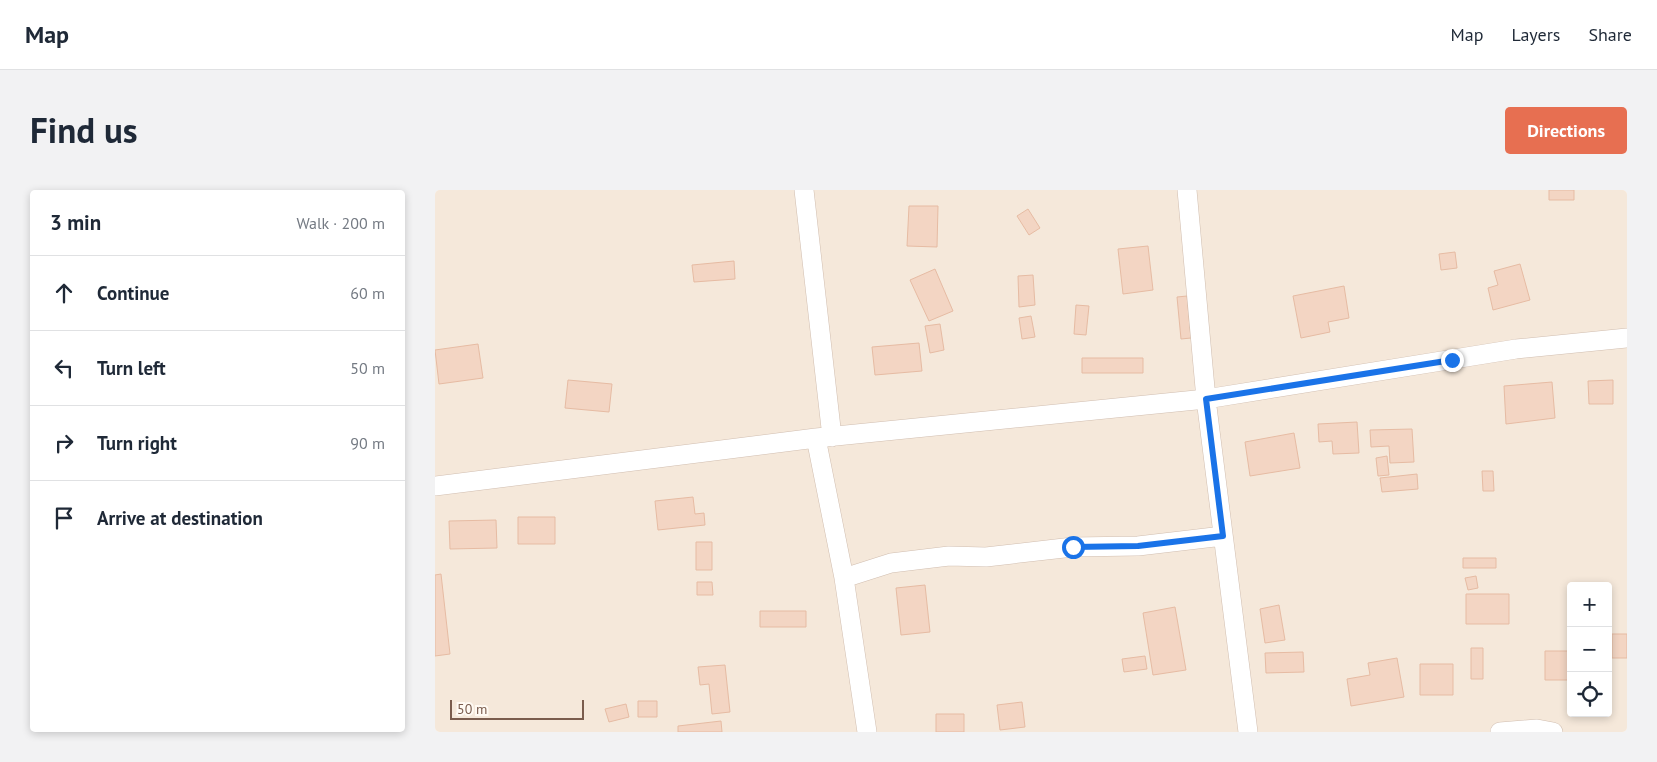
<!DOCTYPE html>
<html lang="en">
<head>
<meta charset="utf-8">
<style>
  :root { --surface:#fff; --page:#f2f2f3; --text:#1f2937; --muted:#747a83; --line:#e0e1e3; --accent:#e76f51 }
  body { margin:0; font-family:"PT Sans",sans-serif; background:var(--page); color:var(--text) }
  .controls { position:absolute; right:15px; bottom:15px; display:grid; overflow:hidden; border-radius:5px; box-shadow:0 2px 8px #0003 }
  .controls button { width:45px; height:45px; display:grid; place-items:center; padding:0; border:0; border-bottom:1px solid var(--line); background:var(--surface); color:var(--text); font:25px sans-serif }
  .scale { position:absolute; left:15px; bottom:12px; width:134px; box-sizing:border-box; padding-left:5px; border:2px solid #7a5c4d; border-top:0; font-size:14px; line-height:18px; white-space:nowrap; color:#7a5c4d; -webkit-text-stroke:4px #fffaf3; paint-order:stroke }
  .stop { position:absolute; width:15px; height:15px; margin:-11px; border:4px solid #1a73e8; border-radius:50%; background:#fff }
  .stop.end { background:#1a73e8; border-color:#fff; box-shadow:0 1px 5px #0008 }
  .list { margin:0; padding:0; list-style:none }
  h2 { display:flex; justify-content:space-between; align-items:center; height:65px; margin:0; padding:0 20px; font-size:21px }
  h2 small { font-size:16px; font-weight:400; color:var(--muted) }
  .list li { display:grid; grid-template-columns:32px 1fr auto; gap:15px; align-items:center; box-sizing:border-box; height:75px; padding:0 20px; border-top:1px solid var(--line) }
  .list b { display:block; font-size:19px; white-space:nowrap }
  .list em { font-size:16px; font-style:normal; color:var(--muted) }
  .icon { flex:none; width:28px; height:28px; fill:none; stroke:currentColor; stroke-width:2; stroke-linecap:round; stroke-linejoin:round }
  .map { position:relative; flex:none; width:1192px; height:542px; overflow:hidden; border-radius:5px }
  header { display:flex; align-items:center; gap:30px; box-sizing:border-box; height:70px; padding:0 25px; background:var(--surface); border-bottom:1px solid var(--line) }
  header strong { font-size:24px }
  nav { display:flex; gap:28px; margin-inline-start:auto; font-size:18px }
  .intro { display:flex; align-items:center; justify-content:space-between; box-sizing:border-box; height:120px; padding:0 30px }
  h1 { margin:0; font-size:35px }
  .button { padding:12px 22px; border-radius:5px; background:var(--accent); color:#fff; font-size:18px; font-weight:700 }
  main { display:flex; gap:30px; padding:0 30px }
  aside { flex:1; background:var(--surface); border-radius:5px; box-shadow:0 2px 8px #0003 }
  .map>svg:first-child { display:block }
  .residential { fill:#f5e8da; fill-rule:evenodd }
  .building { fill:#f3d5c3; stroke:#e6bba3 }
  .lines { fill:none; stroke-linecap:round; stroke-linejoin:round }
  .street-casing { stroke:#d1beb0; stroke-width:20 }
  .street { stroke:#fff; stroke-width:19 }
  .route { stroke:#1a73e8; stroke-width:6 }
</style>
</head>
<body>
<header>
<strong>Map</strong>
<nav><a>Map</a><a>Layers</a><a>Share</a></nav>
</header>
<div class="intro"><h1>Find us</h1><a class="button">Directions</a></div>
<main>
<aside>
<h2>3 min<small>Walk · 200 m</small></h2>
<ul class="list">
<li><svg class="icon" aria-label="ahead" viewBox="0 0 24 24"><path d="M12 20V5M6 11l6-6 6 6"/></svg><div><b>Continue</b></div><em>60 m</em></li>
<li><svg class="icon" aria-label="left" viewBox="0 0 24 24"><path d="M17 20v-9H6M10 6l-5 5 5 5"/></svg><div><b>Turn left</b></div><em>50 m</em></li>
<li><svg class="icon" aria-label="right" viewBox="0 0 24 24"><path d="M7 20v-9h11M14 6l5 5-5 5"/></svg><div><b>Turn right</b></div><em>90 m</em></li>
<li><svg class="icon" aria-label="arrive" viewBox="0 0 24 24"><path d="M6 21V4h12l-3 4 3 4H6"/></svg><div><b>Arrive at destination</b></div></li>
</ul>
</aside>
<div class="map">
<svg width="1192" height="542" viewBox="0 0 1192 542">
  <rect width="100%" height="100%" fill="#fdf6ec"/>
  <path class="residential" d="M0,0H1192V542H0ZM1136,396H1173V523H1136Z"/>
  <path class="building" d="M1114,0H1139V10H1114Z
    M474,16H503L502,57L472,56Z
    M593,19L605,38L594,45L582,26Z
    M713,56L718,100L688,104L683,59Z
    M1020,62L1022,78L1006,80L1004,64Z
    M299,71L300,89L259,92L257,75Z
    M1085,74L1095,110L1058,120L1053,98L1063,95L1059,81Z
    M500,79L518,121L494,131L475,90Z
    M598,85L600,115L584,117L583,86Z
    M909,96L914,128L893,132L895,142L866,148L858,106Z
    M752,106L756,148L746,149L742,107Z
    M641,115L654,116L651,145L639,144Z
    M596,126L600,147L587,149L584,128Z
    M505,134L509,160L495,163L490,136Z
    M484,153L487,181L440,185L437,157Z
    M43,154L48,188L4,194L0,160Z
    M647,168H708V183H647Z
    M133,190L177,194L174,222L130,218Z
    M1178,190V214H1154L1153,191Z
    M1117,192L1120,228L1071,234L1069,196Z
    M922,232L924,263L898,264L897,251L884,252L883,234Z
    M977,239L979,272L955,273L954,256L936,257L935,240Z
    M859,243L865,278L815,286L810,252Z
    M952,266L954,285L943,286L941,268Z
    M1047,281H1058L1059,301H1048Z
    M982,284L983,299L947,302L945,288Z
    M258,307L260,324L269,323L270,335L223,340L220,311Z
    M83,327H120V354H83Z
    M61,330L62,358L15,359L14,331Z
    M261,352H277V380H261Z
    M1028,368H1061V378H1028Z
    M6,384L15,464L0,466V385Z
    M1041,386L1043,398L1033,400L1030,388Z
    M262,392H277L278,405H262Z
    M490,395L495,442L466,445L461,398Z
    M1031,404H1074V434H1031Z
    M844,415L850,450L830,453L825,419Z
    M740,417L751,480L718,485L708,423Z
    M325,421H371V437H325Z
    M1177,444H1192V468H1177Z
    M1036,458H1048V489H1036Z
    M1110,461H1136V490H1110Z
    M868,462L869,482L831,483L830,463Z
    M710,466L712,479L689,482L687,469Z
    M962,468L969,507L916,516L912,489L935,485L933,473Z
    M985,474H1018V505H985Z
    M290,475L295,522L277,524L274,494L265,495L263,477Z
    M203,511H222V527H203Z
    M587,512L590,537L565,540L562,515Z
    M191,514L194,527L174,532L170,519Z
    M501,524H529V542H501Z
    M286,531L287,542H243V536Z"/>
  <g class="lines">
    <defs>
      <path id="street" d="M369,0L397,247
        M752,0L771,209L813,542
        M381,248L409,388L432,542
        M0,296L381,248L771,209L1081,159L1192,148
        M409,388L456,373L514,366L551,367L638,357L703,356L788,346
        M1065,542L1102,539L1118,542"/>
    </defs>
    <use href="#street" class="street-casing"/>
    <use href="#street" class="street"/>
  </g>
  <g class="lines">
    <path class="route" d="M638,357L703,356L788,346L771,209L1017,170"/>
  </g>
</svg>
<div class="controls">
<button>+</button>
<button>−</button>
<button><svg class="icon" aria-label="locate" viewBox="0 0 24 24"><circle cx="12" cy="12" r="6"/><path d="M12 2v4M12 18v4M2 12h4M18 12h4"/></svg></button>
</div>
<div class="scale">50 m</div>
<div class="stop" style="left:638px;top:357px"></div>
<div class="stop end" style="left:1017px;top:170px"></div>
</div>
</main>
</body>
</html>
